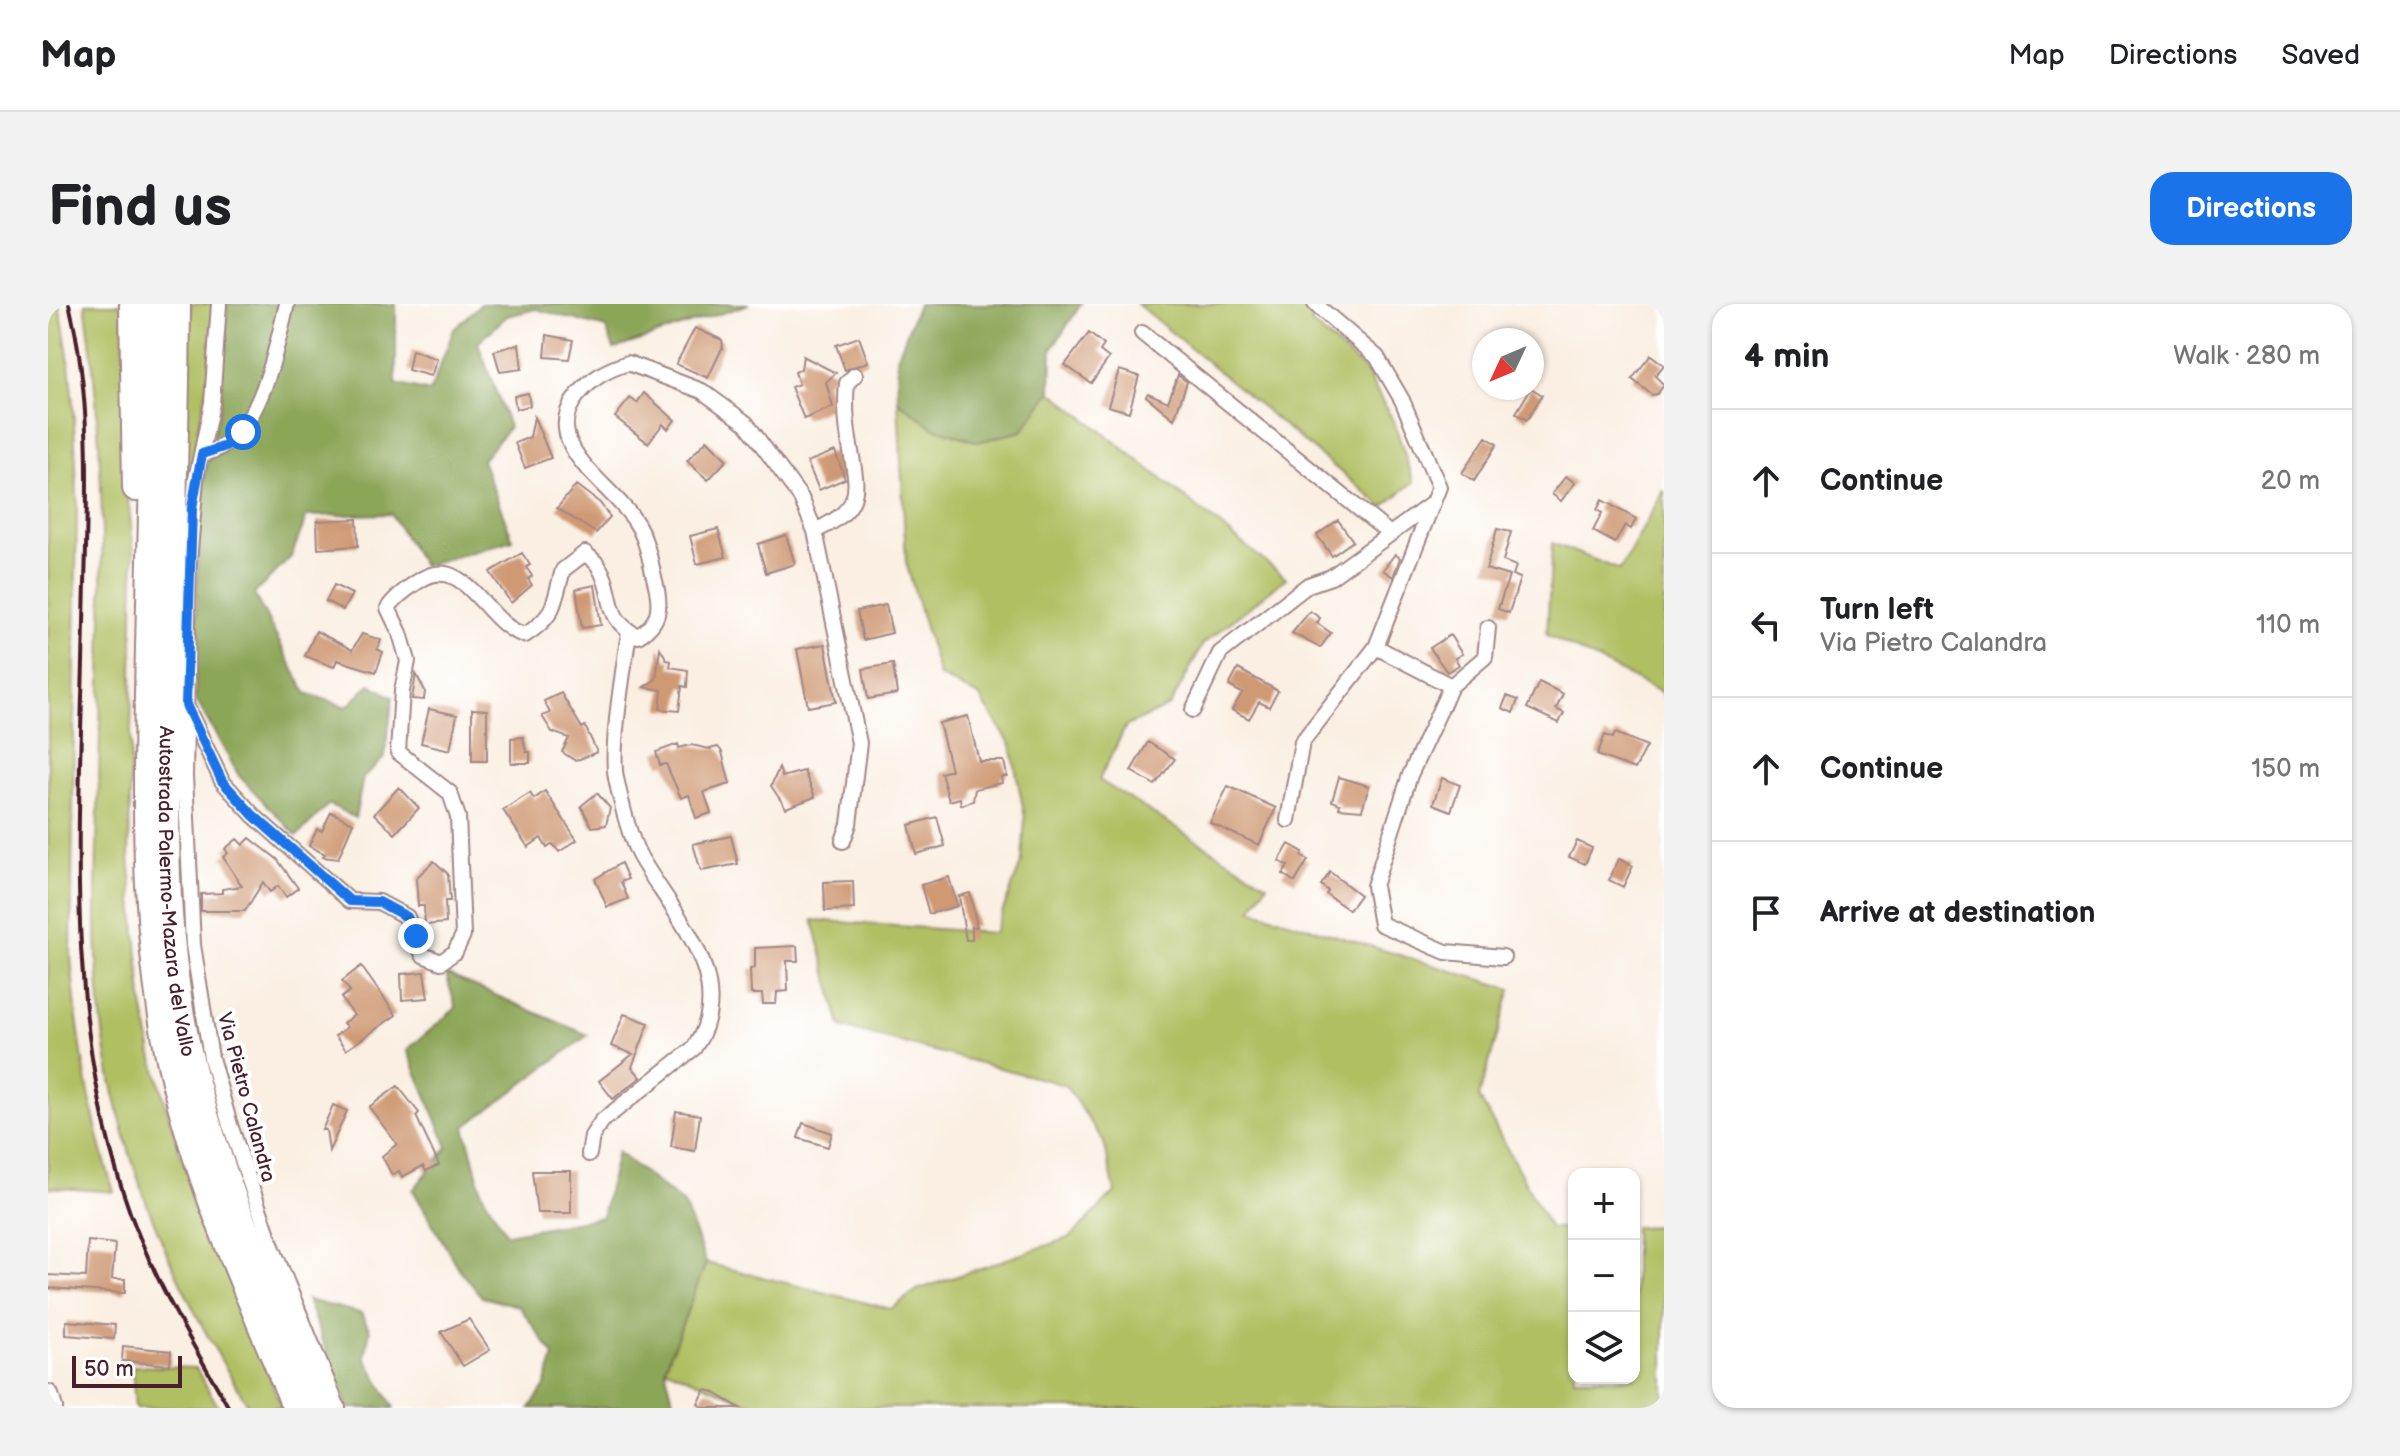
<!DOCTYPE html>
<html lang="en">
<head>
<meta charset="utf-8">
<style>
  :root { --surface:#fff; --page:#f2f2f2; --text:#202124; --muted:#757577; --line:#e0e0e0; --accent:#1a73e8 }
  body { margin:0; font-family:"Balsamiq Sans",sans-serif; background:var(--page); color:var(--text) }
  .controls { position:absolute; right:24px; bottom:24px; display:grid; overflow:hidden; border-radius:16px; box-shadow:0 2px 6px #0004 }
  .controls button { width:72px; height:72px; display:grid; place-items:center; padding:0; border:0; border-bottom:2px solid var(--line); background:var(--surface); color:var(--text); font:40px sans-serif }
  .compass { position:absolute; left:1424px; top:24px; width:72px; height:72px; border-radius:50%; background:var(--surface); box-shadow:0 2px 6px #0004; rotate:226deg }
  .scale { position:absolute; left:24px; bottom:20px; width:110px; box-sizing:border-box; padding-left:8px; border:4px solid #4a1f2b; border-top:0; font-size:22px; line-height:28px; white-space:nowrap; color:#4a1f2b; -webkit-text-stroke:6px #fff; paint-order:stroke }
  .stop { position:absolute; width:24px; height:24px; margin:-18px; border:6px solid #1a73e8; border-radius:50%; background:#fff }
  .stop.end { background:#1a73e8; border-color:#fff; box-shadow:0 2px 8px #0008 }
  .list { margin:0; padding:0; list-style:none }
  h2 { display:flex; justify-content:space-between; align-items:center; height:104px; margin:0; padding:0 32px; font-size:34px }
  h2 small { font-size:26px; font-weight:400; color:var(--muted) }
  .list li { display:grid; grid-template-columns:52px 1fr auto; gap:24px; align-items:center; box-sizing:border-box; height:144px; padding:0 32px; border-top:2px solid var(--line) }
  .list b { display:block; font-size:30px; white-space:nowrap }
  .list p { margin:0; font-size:26px; white-space:nowrap; color:var(--muted) }
  .list em { font-size:26px; font-style:normal; color:var(--muted) }
  .icon { flex:none; width:44px; height:44px; fill:none; stroke:currentColor; stroke-width:2; stroke-linecap:round; stroke-linejoin:round }
  .map { position:relative; flex:none; width:1616px; height:1104px; overflow:hidden; border-radius:24px }
  header { display:flex; align-items:center; gap:48px; box-sizing:border-box; height:112px; padding:0 40px; background:var(--surface); border-bottom:2px solid var(--line) }
  header strong { font-size:38px }
  nav { display:flex; gap:44px; margin-inline-start:auto; font-size:28px }
  .intro { display:flex; align-items:center; justify-content:space-between; box-sizing:border-box; height:192px; padding:0 48px }
  h1 { margin:0; font-size:56px }
  .button { padding:20px 36px; border-radius:24px; background:var(--accent); color:#fff; font-size:28px; font-weight:700 }
  main { display:flex; gap:48px; padding:0 48px }
  aside { flex:1; background:var(--surface); border-radius:24px; box-shadow:0 2px 6px #0004 }
  .map>svg:first-child { display:block }
  .green { fill:#b0bf62; stroke:#7d6f46; stroke-width:2 }
  .forest { fill:#8ca658; stroke:#6b6242; stroke-width:2 }
  .building { fill:#cf9973 }
  .lines { fill:none; stroke-linecap:round; stroke-linejoin:round }
  .street-casing { stroke:#a28786; stroke-width:18 }
  .secondary-casing { stroke:#a28786; stroke-width:24 }
  .highway-casing { stroke:#a28786; stroke-width:30 }
  .street { stroke:#fff; stroke-width:14 }
  .secondary { stroke:#fff; stroke-width:20 }
  .highway { stroke:#fff; stroke-width:26 }
  .rail { stroke:#4a1f2b; stroke-width:4 }
  .route { stroke:#1a73e8; stroke-width:10 }
  .labels { text-anchor:middle; stroke-width:8; stroke-linejoin:round; paint-order:stroke }
  .street-label { font-size:20px; fill:#4a1f2b; stroke:#fff }
</style>
</head>
<body>
<header>
<strong>Map</strong>
<nav><a>Map</a><a>Directions</a><a>Saved</a></nav>
</header>
<div class="intro"><h1>Find us</h1><a class="button">Directions</a></div>
<main>
<div class="map">
<svg width="1616" height="1104" viewBox="0 0 1616 1104">
  <rect width="100%" height="100%" fill="#fff"/>
  <filter id="ink" filterUnits="userSpaceOnUse"><feTurbulence type="fractalNoise" baseFrequency=".0125" numOctaves="2"/><feDisplacementMap in="SourceGraphic" scale="16" xChannelSelector="R" yChannelSelector="G"/><feConvolveMatrix kernelMatrix="1 2 1 2 8 2 1 2 1" color-interpolation-filters="sRGB"/></filter>
  <filter id="wash" filterUnits="userSpaceOnUse"><feTurbulence type="fractalNoise" baseFrequency=".006" numOctaves="4" result="noise"/><feDisplacementMap in="SourceGraphic" scale="32" xChannelSelector="R" yChannelSelector="G"/><feGaussianBlur stdDeviation="1.8" result="paint"/><feColorMatrix in="noise" values="0 0 0 0 0 0 0 0 0 0 0 0 0 0 0 0 0 1.4 0 .05"/><feComposite in="paint" operator="in"/></filter>
  <g filter="url(#wash)">
    <rect width="100%" height="100%" fill="#faefe2"/>
    <path class="green" d="M0,0H11C25,63 27,128 29,192L23,652C29,733 41,811 66,888L0,883Z
      M37,0H75L79,184L86,250L81,553L94,694L104,751L130,844L234,1104H202C136,999 85,889 61,766C43,671 48,573 51,477C54,318 61,157 37,0Z
      M143,0H165L160,80L141,171L136,172Z
      M1089,0H1280L1263,19L1317,66L1346,118L1366,178L1335,203Z
      M1003,87L1238,274L1155,340L1122,402L1078,422L1051,476L1219,580L1204,606L1463,685L1431,793L1502,924H1526V1074H1586V923L1616,922V1104H712L617,1064L658,959L843,1005L869,986L1023,933L1067,888L1056,838L1017,781L793,723L765,616L946,629L974,557L977,514L963,441L931,392L891,372L858,258L850,97L886,123L974,127Z
      M1616,186V393L1613,388L1499,331L1504,239L1572,266Z
      M84,1062L148,1064L171,1104H87Z"/>
    <path class="forest" d="M179,0H348V80L382,88L406,25L433,0H701L566,45L558,24L488,5L459,12L430,39L461,123L434,156L465,236L375,262L343,210L259,212L243,253L206,290L258,389L299,403L322,380L345,393L337,453L315,474L307,514L281,500L249,532L191,472L147,394L151,196L172,101Z
      M870,0H1033L1004,45L1003,87L974,127L930,138L885,123L850,97L849,54Z
      M398,670L540,731L417,823L434,889L459,930L554,913L569,848L636,900L658,959L617,1064L627,1104H482L497,1082L506,1052L471,1002L434,993L409,962L365,886L400,843L359,746L408,704Z
      M259,996L313,1009L322,1026L317,1053L346,1104H300Z"/>
    <g id="blocks">
      <path class="building" d="M647,24L674,36L675,42L660,74L628,60Z
        M1041,29L1056,41L1052,47L1061,54L1043,79L1017,61Z
        M499,31L525,36L521,55L497,53Z
        M811,33L820,58L797,66L788,41Z
        M471,40L474,65L452,68L446,47Z
        M364,46L389,55L383,72L360,66Z
        M1603,51L1616,61L1607,72L1616,81L1609,90L1604,91L1584,75Z
        M755,52L788,69L778,78L785,103L756,115L743,83L751,80L747,68L753,65Z
        M1071,66L1091,72L1081,108L1060,102Z
        M1130,71L1139,78L1126,115L1098,92L1100,89L1120,98Z
        M1483,84L1494,91L1479,116L1468,109Z
        M480,89L482,102L468,105L466,92Z
        M596,89L627,116L620,125L615,120L600,139L567,113L582,94L589,99Z
        M486,113L503,154L477,164L467,139L482,133Z
        M1438,133L1449,140L1426,177L1414,169Z
        M659,136L679,156L660,176L639,157Z
        M787,147L797,175L771,186L759,158Z
        M1518,172L1527,179L1513,197L1504,190Z
        M528,181L552,199L562,213L548,229L509,204Z
        M1554,196L1588,215L1583,225L1577,221L1567,239L1545,227L1554,209L1549,206Z
        M309,215L310,242L270,245L269,217Z
        M1290,216L1305,237L1284,252L1269,231Z
        M670,225L678,253L649,260L642,232Z
        M1449,225L1463,228L1455,257L1468,262L1465,271L1472,274L1461,309L1450,305L1461,272L1438,265Z
        M738,231L747,260L718,269L710,240Z
        M474,249L482,261L478,263L484,272L480,275L484,281L463,299L442,268Z
        M1347,250L1352,254L1345,273L1335,266Z
        M286,281L304,290L295,306L278,297Z
        M547,281L553,321L534,324L528,285Z
        M838,301L844,329L815,336L809,307Z
        M1262,307L1272,314L1269,319L1283,329L1272,344L1244,329Z
        M268,327L304,346L314,330L333,336L329,345L335,348L328,368L289,356L286,363L257,352Z
        M1402,331L1414,350L1407,354L1411,361L1399,368L1382,344Z
        M777,340L788,398L760,403L749,345Z
        M612,344L619,356L623,357L622,363L640,366L639,383L634,382L631,407L612,405L614,386L596,383L608,375Z
        M845,360L849,390L820,395L815,365Z
        M1190,365L1230,387L1221,403L1211,398L1201,415L1184,406L1194,389L1181,382Z
        M368,370L377,387L376,396L364,395Z
        M1491,378L1515,390L1508,405L1516,409L1511,419L1479,404Z
        M513,389L534,424L537,422L549,448L532,455L526,456L514,448L521,434L504,428L494,412L502,409L496,397Z
        M1459,392L1470,396L1465,409L1454,404Z
        M381,405L409,411L402,446L373,439Z
        M424,405L439,406V457H424Z
        M920,412L931,457H956L959,472L953,473L954,479L927,485L925,497L913,501L912,494L901,497L893,469L903,466L891,419Z
        M1567,429L1599,442L1587,465L1549,451L1557,431L1565,434Z
        M475,433L478,448H482V459H463V434Z
        M1100,438L1127,455L1107,481L1083,467Z
        M630,440L631,444L643,441L662,445L670,443L674,448L682,480L656,488L663,509L648,514L641,491L633,494L618,460L612,461L608,448Z
        M731,464L734,473L756,467L767,493L738,504L723,482Z
        M1291,473L1321,482L1314,506L1291,504L1292,500L1284,497Z
        M1394,474L1412,481L1403,507L1385,500Z
        M1180,482L1228,504L1211,541L1162,519Z
        M351,483L371,504L347,530L326,510Z
        M497,487L529,536L511,548L505,540L499,544L493,534L480,543L455,506L482,489L486,495Z
        M549,489L562,504L558,521L544,523L533,502Z
        M283,508L305,519L290,555L275,553L277,550L261,542L269,525L274,527Z
        M889,513L897,542L868,550L861,521Z
        M683,532L690,560L653,567L645,540Z
        M202,534L229,555L250,584L238,593L230,582L222,588L215,578L197,607H153V590L174,589V585L194,582L175,553L180,549L177,545L189,535L195,541Z
        M1529,537L1544,544L1537,560L1521,553Z
        M1241,540L1255,548L1253,552L1260,556L1247,578L1235,570L1240,562L1231,557Z
        M1571,555L1585,562L1575,583L1561,576Z
        M386,557L400,570L402,597H397L398,619L377,621L376,602H370L368,574Z
        M573,559L580,575L573,578L580,595L559,603L547,575Z
        M1282,568L1312,591L1301,606L1278,590L1280,587L1273,581Z
        M901,573L909,602L881,610L873,581Z
        M805,577L806,605L777,607L776,578Z
        M922,589L929,623H924V636H918L911,592Z
        M749,642L750,657H739L740,687L729,688L728,700H715L714,690H703L702,665L707,664V644Z
        M313,662L348,711L298,746L287,732L299,723L295,719L306,711L293,694L302,687L294,677Z
        M376,668L380,694L354,696L353,670Z
        M576,710L601,719L584,763L593,773L565,795L551,777L585,750L563,742Z
        M350,782L371,809L368,812L391,861L378,867L375,862L354,873L351,867L344,871L334,852L349,840L321,803Z
        M285,801L299,807L281,847L278,826H274Z
        M628,807L652,811L647,847L623,843Z
        M755,819L784,829L780,843L750,834Z
        M484,867H523V909H489Z
        M40,937L67,940L64,975H77V989L0,984V971L38,973Z
        M421,1015L442,1046L415,1062L393,1028Z
        M18,1017L67,1021L66,1035L18,1031Z
        M75,1042L123,1047L122,1061L74,1057Z
        M657,1086L663,1087L692,1104H657L650,1100Z"/>
    </g>
  </g>
  <g filter="url(#ink)">
    <use href="#blocks" fill-opacity="0" stroke="#a28786" stroke-width="2"/>
    <g class="lines">
      <defs>
        <path id="street" d="M171,0L164,99L148,175L141,259L137,472L145,641L163,754L182,821L225,945L290,1104
          M1094,29L1342,230
          M154,150C212,140 226,50 239,0
          M767,227C819,203 809,184 801,136C798,116 797,98 799,79L807,71
          M1440,324L1437,353L1403,382L1362,471L1326,582L1333,620L1398,648L1455,653
          M1328,343L1403,382
          M138,401L174,477L205,511L302,597L331,598L359,613L375,651L393,658L407,648L415,631L410,513L402,489L350,448L354,387L360,357L352,329L340,304C348,292 361,283 374,275C418,249 439,323 477,331C509,311 505,299 515,266L537,249C541,253 549,258 551,263C568,290 554,315 590,332C612,319 613,303 608,281C602,258 600,237 587,217C563,180 490,140 529,92C544,74 558,66 580,59L654,87L698,119L753,194L767,227L811,439L801,520L795,537
          M1145,406L1172,349L1260,281L1283,273L1385,199
          M1240,516L1254,438L1328,343L1391,183L1354,96L1329,53L1267,0
          M541,850L544,832L554,817L646,744C693,676 622,607 591,551C580,529 573,498 568,474C562,443 576,363 581,328"/>
        <path id="secondary" d="M0,1091L4,1104"/>
        <g id="highway">
          <path d="M85,0L88,184"/>
          <path d="M108,0C106,115 104,229 101,344C98,479 94,613 120,746C145,870 200,988 248,1104"/>
          <path id="s1" d="M129,0C128,127 124,254 120,380C117,503 113,627 140,747C168,870 223,988 271,1104"/>
        </g>
      </defs>
      <use href="#street" class="street-casing"/>
      <use href="#secondary" class="secondary-casing"/>
      <use href="#highway" class="highway-casing"/>
      <use href="#street" class="street"/>
      <use href="#secondary" class="secondary"/>
      <use href="#highway" class="highway"/>
      <path class="rail" d="M21,0C47,103 38,214 36,319C32,509 15,703 75,888C99,964 141,1034 181,1104"/>
    </g>
  </g>
  <g class="lines" filter="url(#ink)">
    <path class="route" d="M195,128L178,142L154,150L144,204L138,401L174,477L205,511L302,597L331,598L359,613L368,632"/>
  </g>
  <g class="labels">
    <g class="street-label">
      <text dy="7" stroke="none"><textPath href="#s1" startOffset="588">Autostrada Palermo-Mazara del Vallo</textPath></text>
      <text transform="translate(199 793) rotate(75)" y="7">Via Pietro Calandra</text>
    </g>
  </g>
</svg>
<div class="controls">
<button>+</button>
<button>−</button>
<button><svg class="icon" aria-label="layers" viewBox="0 0 24 24"><path d="M12 4l9 5-9 5-9-5zM3 14l9 5 9-5"/></svg></button>
</div>
<svg class="compass" viewBox="-18 -18 36 36"><path d="M0-13l5 13h-10z" fill="#e53935"/><path d="M0 13l5-13h-10z" fill="#757577"/></svg>
<div class="scale">50 m</div>
<div class="stop" style="left:195px;top:128px"></div>
<div class="stop end" style="left:368px;top:632px"></div>
</div>
<aside>
<h2>4 min<small>Walk · 280 m</small></h2>
<ul class="list">
<li><svg class="icon" aria-label="ahead" viewBox="0 0 24 24"><path d="M12 20V5M6 11l6-6 6 6"/></svg><div><b>Continue</b></div><em>20 m</em></li>
<li><svg class="icon" aria-label="left" viewBox="0 0 24 24"><path d="M17 20v-9H6M10 6l-5 5 5 5"/></svg><div><b>Turn left</b><p>Via Pietro Calandra</p></div><em>110 m</em></li>
<li><svg class="icon" aria-label="ahead" viewBox="0 0 24 24"><path d="M12 20V5M6 11l6-6 6 6"/></svg><div><b>Continue</b></div><em>150 m</em></li>
<li><svg class="icon" aria-label="arrive" viewBox="0 0 24 24"><path d="M6 21V4h12l-3 4 3 4H6"/></svg><div><b>Arrive at destination</b></div></li>
</ul>
</aside>
</main>
</body>
</html>
